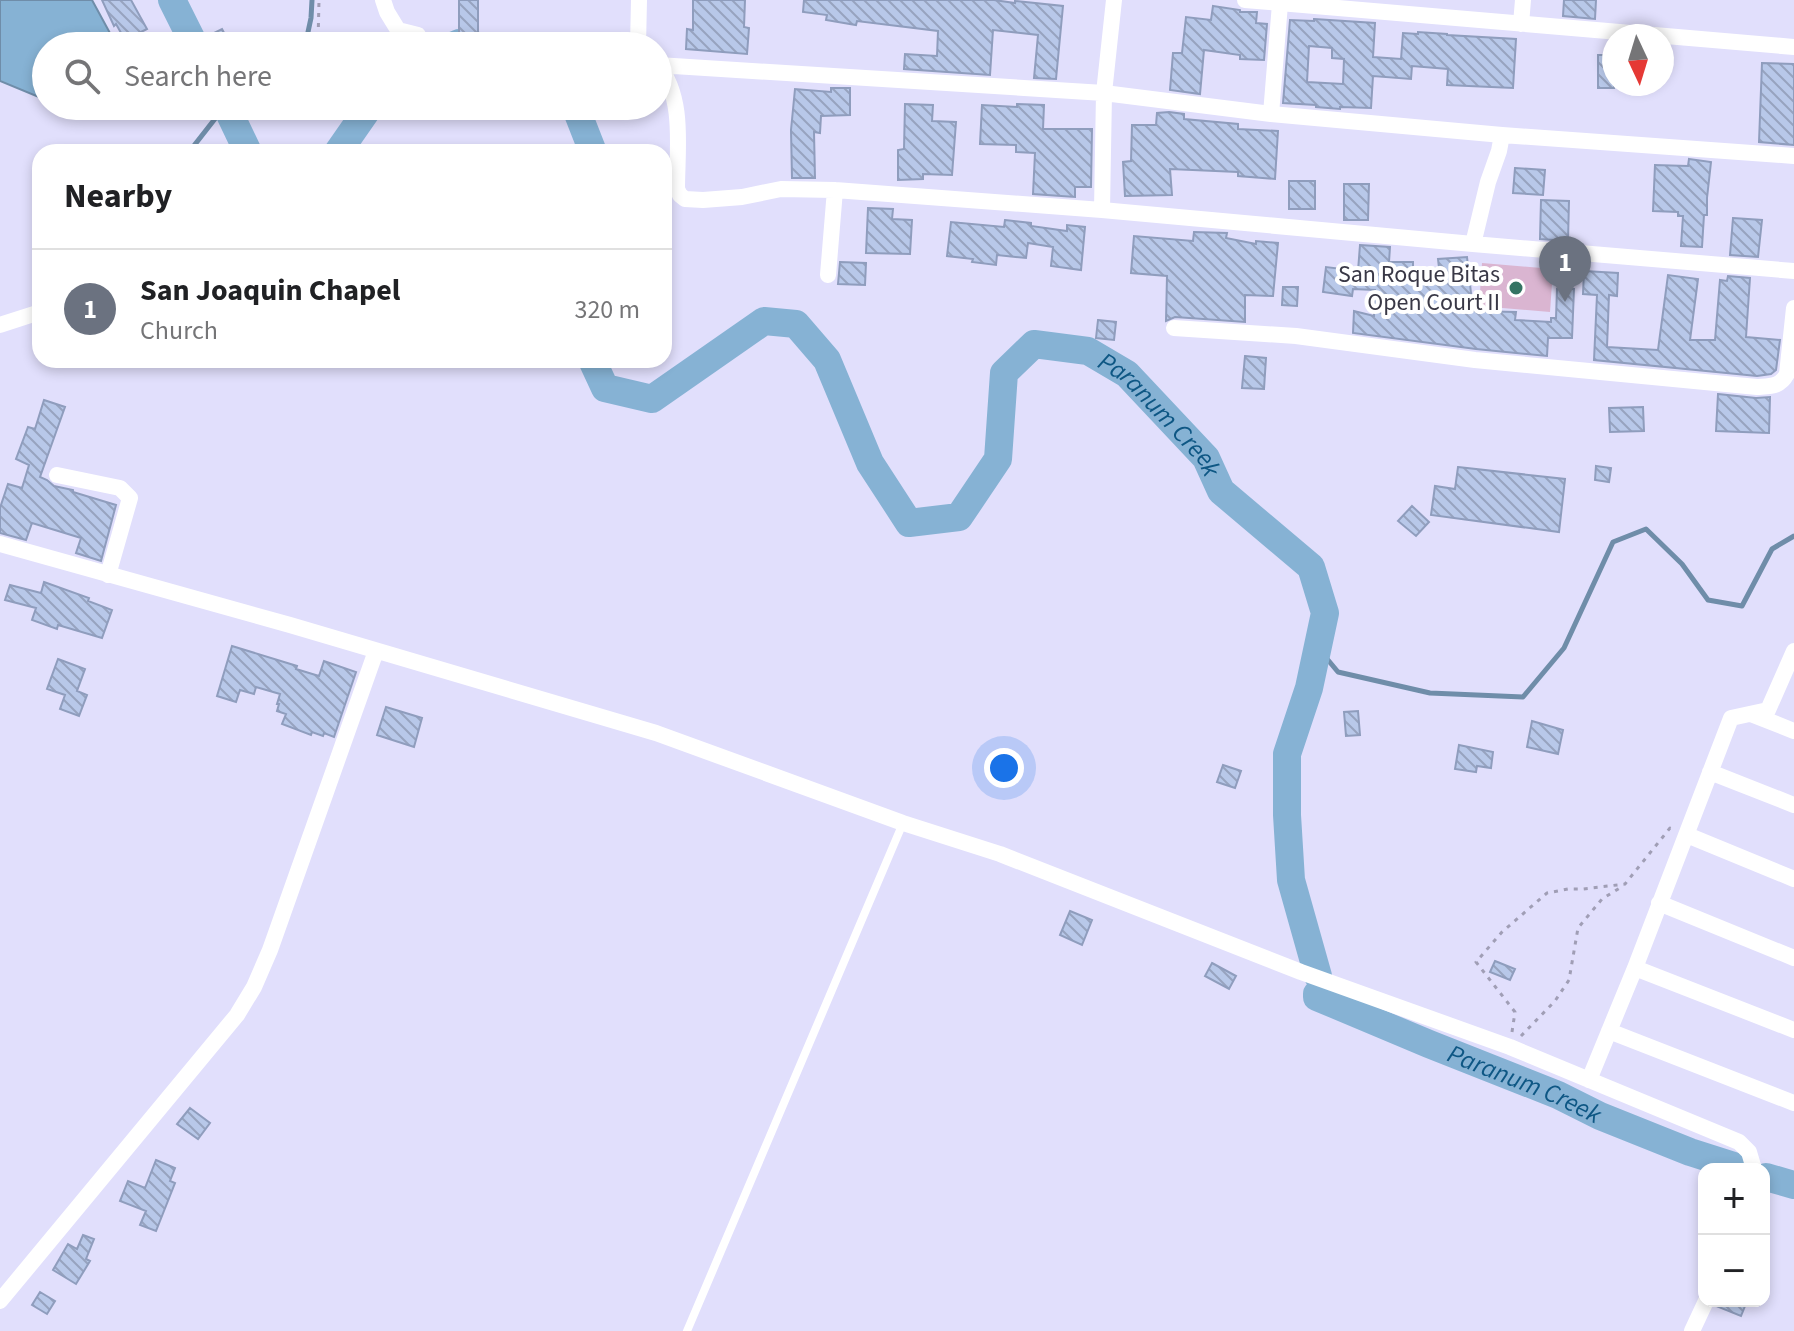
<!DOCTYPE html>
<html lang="en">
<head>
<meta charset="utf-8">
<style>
  :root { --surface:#fff; --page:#f6f6f6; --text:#202124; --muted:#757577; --line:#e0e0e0; --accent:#347463 }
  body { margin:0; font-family:"Source Sans 3",sans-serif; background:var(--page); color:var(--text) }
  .controls { position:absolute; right:24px; bottom:24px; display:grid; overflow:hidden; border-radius:16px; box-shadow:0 4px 12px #0003 }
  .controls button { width:72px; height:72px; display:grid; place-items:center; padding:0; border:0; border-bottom:2px solid var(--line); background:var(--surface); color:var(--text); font:40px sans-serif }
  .compass { position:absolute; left:1602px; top:24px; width:72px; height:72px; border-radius:50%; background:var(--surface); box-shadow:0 4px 12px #0003; rotate:176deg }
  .you { position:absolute; left:1004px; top:768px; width:28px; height:28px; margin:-20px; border:6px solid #fff; border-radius:50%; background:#1a73e8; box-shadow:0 0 0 12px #1a73e833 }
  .badge { display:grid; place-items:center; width:52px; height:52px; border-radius:50%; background:var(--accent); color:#fff; font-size:26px; font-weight:700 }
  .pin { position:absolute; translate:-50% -66px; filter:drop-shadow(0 2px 4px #0008) }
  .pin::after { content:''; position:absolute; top:42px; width:28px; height:24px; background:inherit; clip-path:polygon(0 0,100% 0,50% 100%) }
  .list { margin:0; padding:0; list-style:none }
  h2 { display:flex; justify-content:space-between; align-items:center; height:104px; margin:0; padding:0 32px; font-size:34px }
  h2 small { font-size:26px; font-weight:400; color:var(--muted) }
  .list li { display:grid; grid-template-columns:52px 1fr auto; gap:24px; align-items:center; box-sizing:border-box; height:120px; padding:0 32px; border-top:2px solid var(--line) }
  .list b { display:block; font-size:30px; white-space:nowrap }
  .list p { margin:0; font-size:26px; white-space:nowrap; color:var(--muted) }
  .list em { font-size:26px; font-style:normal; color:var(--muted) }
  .icon { flex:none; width:44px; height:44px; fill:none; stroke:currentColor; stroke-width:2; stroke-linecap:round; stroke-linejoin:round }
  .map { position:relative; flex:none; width:1794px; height:1331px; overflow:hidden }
  .search { position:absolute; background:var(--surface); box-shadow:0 4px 12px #0003; left:32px; top:32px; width:640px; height:88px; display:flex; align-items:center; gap:20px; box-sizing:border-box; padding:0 28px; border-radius:44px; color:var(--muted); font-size:30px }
  .panel { position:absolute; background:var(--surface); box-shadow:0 4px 12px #0003; left:32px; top:144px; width:640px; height:224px; border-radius:24px }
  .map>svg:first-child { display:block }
  .garden { fill:#dab5d1 }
  .water { fill:#86b2d4; stroke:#6f8da9; stroke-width:2 }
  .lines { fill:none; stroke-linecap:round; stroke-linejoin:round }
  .stream { stroke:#6f8da9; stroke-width:5 }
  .river { stroke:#86b2d4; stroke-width:28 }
  .building { fill:url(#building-back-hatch); stroke:#8f9dbd; stroke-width:2; fill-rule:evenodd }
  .path { stroke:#a09eb5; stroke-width:3; stroke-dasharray:4 6; stroke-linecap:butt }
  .service { stroke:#fff; stroke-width:8 }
  .minor { stroke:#fff; stroke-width:16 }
  .poi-dot { fill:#347463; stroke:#fff; stroke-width:3 }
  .labels { text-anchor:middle; stroke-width:8; stroke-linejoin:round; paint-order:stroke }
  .poi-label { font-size:24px; fill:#393846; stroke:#fff; text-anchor:end }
  .water-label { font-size:26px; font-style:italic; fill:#0e5784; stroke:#fff }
</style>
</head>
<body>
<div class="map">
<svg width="1794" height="1331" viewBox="0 0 1794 1331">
  <defs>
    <pattern id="building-back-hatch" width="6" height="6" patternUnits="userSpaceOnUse" patternTransform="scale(2)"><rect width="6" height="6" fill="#b8c8e9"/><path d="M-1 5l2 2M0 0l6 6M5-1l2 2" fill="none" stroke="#97a3bf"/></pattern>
  </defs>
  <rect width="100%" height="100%" fill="#e1dffc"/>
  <path class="garden" d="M1482,263L1553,269L1550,312L1479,306Z"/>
  <path class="water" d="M0,0H92L117,46H46V100L0,81Z
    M60,106H125L92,119Z"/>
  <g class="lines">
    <path class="stream" d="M305,46L311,18L312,0
      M189,152L225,106
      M1318,648L1338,672L1430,693L1523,697L1564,648L1613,542L1646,529L1682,564L1708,600L1742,606L1772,549L1794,536"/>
    <g class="river">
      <path d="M172,0L195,46"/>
      <path d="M452,46L459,43L480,46"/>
      <path d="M226,106L248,152"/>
      <path d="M575,106L593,152"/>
      <path d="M338,152L370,106"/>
      <path id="s1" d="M592,360L605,388L652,399L764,321L796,324L827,360L870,463L909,523L959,517L998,459L1004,373L1034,344L1088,351L1127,374L1206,458L1221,491L1311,567L1325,613L1309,688L1287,754V815L1291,880L1318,976"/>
      <path id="s2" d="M1317,994V997L1429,1044L1558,1095L1600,1116L1690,1152L1734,1166"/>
      <path d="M1766,1177L1794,1185"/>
    </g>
  </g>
  <path class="building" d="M102,0H131L147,29L125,40L116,24L114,26Z
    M459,0H478V38H459Z
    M693,0H745L744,27L749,28L747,54L686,49L687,29L693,30Z
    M804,0H994L1015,3V1L1063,6L1056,79L1034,78L1038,35L993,30L990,75L904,69L905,54L937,56L938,31L857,21L856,25L826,20L827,15L803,12Z
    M1564,0H1596L1595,19L1563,16Z
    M1213,6L1240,10V12H1257L1256,23L1267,24L1264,60L1240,59V55L1204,50L1200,94L1170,90L1173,53H1182L1186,17L1211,20Z
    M1314,19L1375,23L1373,57L1401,59L1403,33L1418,34V32L1447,34V35L1516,39L1513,88L1447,85L1448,69L1412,66L1411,79L1373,76L1371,108L1340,107V109L1316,107V105L1283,103L1290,20L1314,21ZM1309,46L1332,48V58L1344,59L1343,84L1307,82Z
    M222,29L231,46H216L210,35Z
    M1598,55H1614V88H1598Z
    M1762,63L1794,64V145L1759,142Z
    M831,88H850V115L821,116L820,133L814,132L815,178H792L791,130L795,89L831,92Z
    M905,104L933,105L932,121L956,122L952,175L923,174V179L898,180V150L904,149Z
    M1017,104L1044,105L1043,129H1092L1091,187H1075V197L1033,194L1035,153L1016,152V145L980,144L982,105L1017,107Z
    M1169,112L1184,114V119L1238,124V129L1278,131L1275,179L1238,176V172L1170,169L1172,195L1125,196L1123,162L1131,161L1132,125H1156L1157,113Z
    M1689,159L1711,162L1707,198V215H1704L1702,247L1681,246L1683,216H1678V212L1653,211L1655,165L1688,166Z
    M1515,168L1545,170L1543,195L1513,193Z
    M1289,181H1315V209H1289Z
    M1344,184H1369L1368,220H1344Z
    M1541,200L1569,201L1568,241L1540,239Z
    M868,208L893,209L892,219L912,220L910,254L866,253Z
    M1733,218L1762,220L1758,257L1730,255Z
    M1005,220L1031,223V226L1067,231V225L1085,227L1081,270L1051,266L1053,247L1028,243L1026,258L997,255L996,265L972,262L973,259L947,256L951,222L1004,227Z
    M1194,232L1227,233L1226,238L1256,244V241L1278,243L1273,296L1245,295V322L1175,317L1166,321L1167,276L1131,273L1134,236L1193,241Z
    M1360,245L1390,247L1389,262H1413V268H1439L1438,259L1467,257L1473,311L1516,312L1515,320L1551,322V318H1556L1557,289H1574L1572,338H1548L1547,356L1476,349L1353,333L1354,311L1374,316L1375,290L1353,289L1352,296L1323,292L1326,267L1358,271Z
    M840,262L866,263L865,285L838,284Z
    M1584,271L1618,273L1617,296L1609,295L1607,347L1658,350L1668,275L1698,279L1690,340H1715L1720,280L1727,281L1728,276L1750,278L1746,337L1780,340L1776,370L1771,374L1757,376L1594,360L1597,295L1583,294Z
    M1283,287H1298L1297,306L1282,305Z
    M1098,320L1116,322L1114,340L1096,338Z
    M1245,356L1266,358L1264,389L1242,388Z
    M1718,394L1756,398L1770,397L1769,433L1716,431Z
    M44,400L65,407L40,477L47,480L54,486L73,490V492L116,505L101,561L76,553L81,538L32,523L26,540L0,533V508L8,484L22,488L29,465L16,459L28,427L35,429Z
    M1643,407L1644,431L1610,432L1609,408Z
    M1596,466L1611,468L1609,482L1595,480Z
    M1458,467L1565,479L1559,532L1431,515L1435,486L1455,489Z
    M1412,506L1429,522L1416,536L1398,521Z
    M44,582L89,598L88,601L112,610L102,638L58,625L57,629L32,620L36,608L5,600L10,585L41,593Z
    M232,646L297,666L296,669L319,676L324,661L356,672L334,737L324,733L323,736L312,732L311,735L282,724L286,714L277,711L279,704H277L280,694L256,687L254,694L240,690L236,702L217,696Z
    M58,659L85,669L77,691L87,695L79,716L60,709L65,695L47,689Z
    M386,707L422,718L414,747L377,735Z
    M1358,711L1360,735L1346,736L1344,712Z
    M1532,721L1563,730L1558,754L1527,747Z
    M1459,745L1493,752L1491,768L1477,766L1476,772L1455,769Z
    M1223,765L1241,771L1235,788L1217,782Z
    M1070,911L1092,920L1082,945L1060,935Z
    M1495,961L1515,969L1510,980L1490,972Z
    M1212,963L1236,976L1229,989L1205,976Z
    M190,1108L210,1123L198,1139L177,1124Z
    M156,1160L175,1168L170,1181L175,1183L156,1231L140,1225L146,1211L120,1201L128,1181L145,1188Z
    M83,1235L94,1239L86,1259L90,1261L76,1284L53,1270L68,1244L77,1249Z
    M40,1292L55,1301L47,1314L32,1305Z
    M1717,1301H1747L1741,1316L1716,1306Z"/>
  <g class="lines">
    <path class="path" d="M315,46L318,42L319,0
      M226,107L228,106
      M1512,1032L1515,1012L1476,962L1502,932L1547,893L1568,889H1583L1625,884L1670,828L1672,829
      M1521,1036L1555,1001L1569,980L1578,928L1602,899L1623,886"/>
    <path class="service" d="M687,1331L903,823"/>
    <path class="minor" d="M383,0L387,12L398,30L418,35
      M1245,0L1794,47
      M1521,24L1523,0
      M638,46L639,0
      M658,65C685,98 677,149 677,189L680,195L685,199L703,200L742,197L781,189L835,190L1102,210L1473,244L1794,271
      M658,65L1104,93L1271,114L1502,135L1794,156
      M1271,114L1280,4
      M1102,210L1104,93L1114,0
      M1473,244L1488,182L1499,151L1502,135
      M828,275L835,190
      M0,325L40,312
      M1174,328L1296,336L1475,360L1757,387C1771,386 1780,387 1787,374L1794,308
      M57,475L120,488L130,498L108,575
      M0,544L290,625L656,733L903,823L1000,854L1301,972L1510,1047L1739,1142L1749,1152L1754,1169
      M1751,714L1794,731
      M1710,772L1794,805
      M1687,835L1794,879
      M1659,903L1794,958
      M1635,968L1794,1030
      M1609,1031L1794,1103
      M1589,1080L1635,968L1731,718L1768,710L1794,651
      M0,1301L237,1015L254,987L270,950L376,651
      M1692,1331L1706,1301"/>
  </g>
  <circle class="poi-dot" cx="1516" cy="288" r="8"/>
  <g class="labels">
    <g class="poi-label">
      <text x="1500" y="282">San Roque Bitas<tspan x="1500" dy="28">Open Court II</tspan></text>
    </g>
    <g class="water-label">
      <text dy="9" stroke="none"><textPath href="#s1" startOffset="878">Paranum Creek</textPath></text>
      <text dy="9" stroke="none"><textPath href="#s2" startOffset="228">Paranum Creek</textPath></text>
    </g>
  </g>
</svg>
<div class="controls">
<button>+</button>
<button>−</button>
</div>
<svg class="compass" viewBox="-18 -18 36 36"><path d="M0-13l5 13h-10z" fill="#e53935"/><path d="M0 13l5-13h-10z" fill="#757577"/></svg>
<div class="you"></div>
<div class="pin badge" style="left:1565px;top:302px;background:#6b7280">1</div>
<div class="search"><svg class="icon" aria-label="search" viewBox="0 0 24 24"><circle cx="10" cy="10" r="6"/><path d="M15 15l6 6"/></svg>Search here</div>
<section class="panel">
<h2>Nearby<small></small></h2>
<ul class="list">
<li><span class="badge" style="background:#6b7280">1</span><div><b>San Joaquin Chapel</b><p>Church</p></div><em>320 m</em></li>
</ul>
</section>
</div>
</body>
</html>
